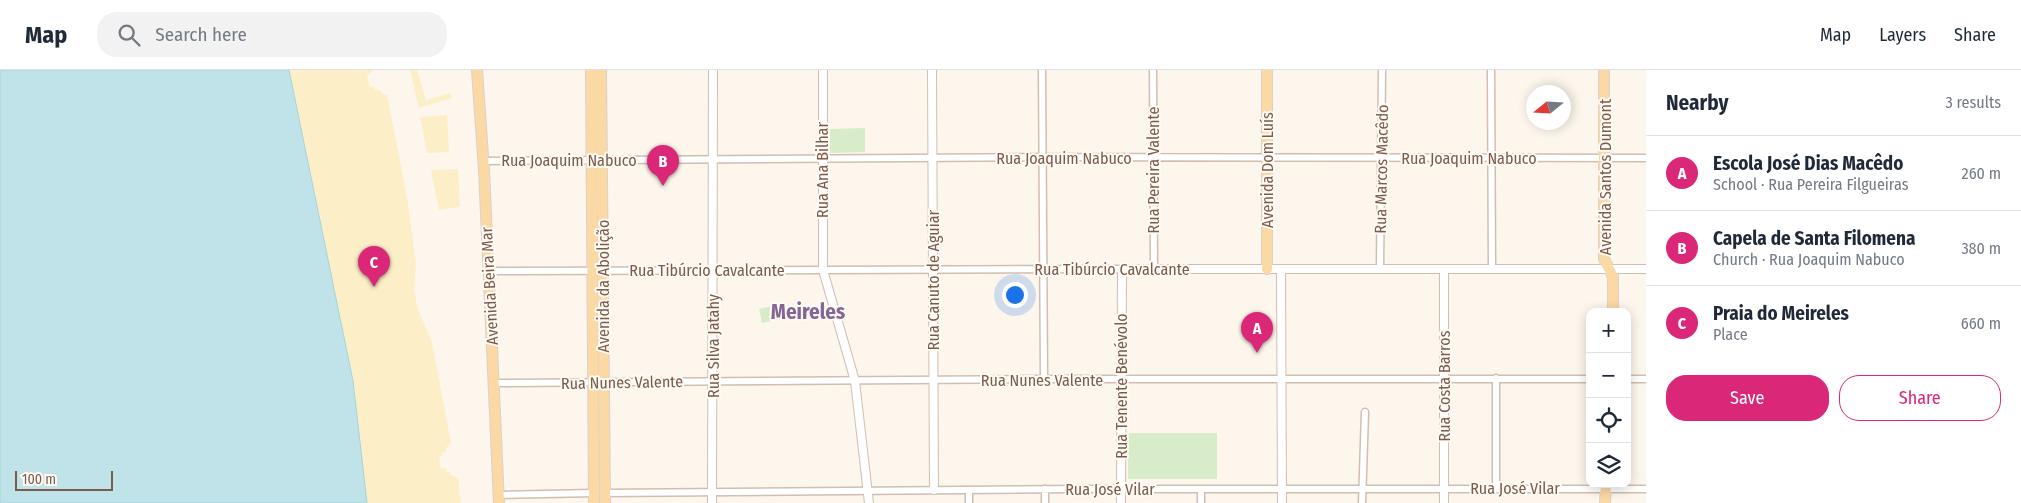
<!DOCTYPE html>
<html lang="en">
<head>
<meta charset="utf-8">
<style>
  :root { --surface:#fff; --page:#f2f2f3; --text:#1f2937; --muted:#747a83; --line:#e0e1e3; --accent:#db2777 }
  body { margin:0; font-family:"Fira Sans Condensed",sans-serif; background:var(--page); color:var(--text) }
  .controls { position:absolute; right:15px; bottom:15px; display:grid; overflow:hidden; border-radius:10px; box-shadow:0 2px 12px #0003 }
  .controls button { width:45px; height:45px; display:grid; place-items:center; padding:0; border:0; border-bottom:1px solid var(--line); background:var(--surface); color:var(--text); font:25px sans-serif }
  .compass { position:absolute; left:1526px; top:15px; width:45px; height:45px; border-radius:50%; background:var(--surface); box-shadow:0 2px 12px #0003; rotate:252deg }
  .scale { position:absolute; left:15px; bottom:12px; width:98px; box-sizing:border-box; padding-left:5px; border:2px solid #7a5c4d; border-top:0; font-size:14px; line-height:18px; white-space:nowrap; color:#7a5c4d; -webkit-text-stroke:4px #fffaf3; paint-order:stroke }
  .you { position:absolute; left:1014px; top:224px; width:18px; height:18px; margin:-12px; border:4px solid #fff; border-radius:50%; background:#1a73e8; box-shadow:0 0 0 8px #1a73e833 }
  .badge { display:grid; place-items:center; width:32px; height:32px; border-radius:50%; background:var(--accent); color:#fff; font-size:16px; font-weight:700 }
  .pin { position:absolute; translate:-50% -41px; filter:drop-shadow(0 1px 2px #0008) }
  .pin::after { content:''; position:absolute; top:26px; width:18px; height:15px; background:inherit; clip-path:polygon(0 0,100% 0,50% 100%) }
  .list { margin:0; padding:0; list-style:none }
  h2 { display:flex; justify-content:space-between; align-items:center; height:65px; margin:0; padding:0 20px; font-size:21px }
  h2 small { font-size:16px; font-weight:400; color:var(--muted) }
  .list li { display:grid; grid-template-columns:32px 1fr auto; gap:15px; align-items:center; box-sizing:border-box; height:75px; padding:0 20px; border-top:1px solid var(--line) }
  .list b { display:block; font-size:19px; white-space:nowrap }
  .list p { margin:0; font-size:16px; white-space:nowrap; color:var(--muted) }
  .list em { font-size:16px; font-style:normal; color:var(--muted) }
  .actions { display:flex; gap:10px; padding:15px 20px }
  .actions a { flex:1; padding:11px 0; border:1px solid var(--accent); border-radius:20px; text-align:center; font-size:18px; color:var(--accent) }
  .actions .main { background:var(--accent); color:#fff }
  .icon { flex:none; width:28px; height:28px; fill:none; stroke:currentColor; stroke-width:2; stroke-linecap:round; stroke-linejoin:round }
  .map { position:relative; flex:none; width:1646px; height:433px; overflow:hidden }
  header { display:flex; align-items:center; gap:30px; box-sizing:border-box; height:70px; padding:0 25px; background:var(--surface); border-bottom:1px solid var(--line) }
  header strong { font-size:24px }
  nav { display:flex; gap:28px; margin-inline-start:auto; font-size:18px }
  .search { width:350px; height:45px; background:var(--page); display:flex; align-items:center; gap:12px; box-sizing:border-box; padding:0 18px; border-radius:20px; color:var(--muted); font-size:19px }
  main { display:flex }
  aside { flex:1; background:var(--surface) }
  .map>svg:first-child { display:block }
  .green { fill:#d8ecc9 }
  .sand { fill:#fcefc7 }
  .water { fill:#bfe3e8; stroke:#a5d3da }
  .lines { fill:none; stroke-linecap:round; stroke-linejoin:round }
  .minor-casing { stroke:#d1beb0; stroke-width:9 }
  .tertiary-casing { stroke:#d1beb0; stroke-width:10 }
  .primary-casing { stroke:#dad1cd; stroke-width:12 }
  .minor { stroke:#fff; stroke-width:6 }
  .tertiary { stroke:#fff; stroke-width:8 }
  .primary { stroke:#fbd9a5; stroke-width:10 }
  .labels { text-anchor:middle; stroke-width:4; stroke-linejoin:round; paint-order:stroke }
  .street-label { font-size:16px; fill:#7a5c4d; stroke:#fffaf3 }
  .district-label { font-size:21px; font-weight:bold; fill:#846695; stroke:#fffaf3 }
</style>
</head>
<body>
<header>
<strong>Map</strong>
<div class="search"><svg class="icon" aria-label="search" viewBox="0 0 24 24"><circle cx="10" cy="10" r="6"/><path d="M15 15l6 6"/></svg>Search here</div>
<nav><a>Map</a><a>Layers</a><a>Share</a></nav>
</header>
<main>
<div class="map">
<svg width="1646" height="433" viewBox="0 0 1646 433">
  <rect width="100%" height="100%" fill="#fdf6ec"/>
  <path class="green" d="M865,58V82L831,83L828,80L829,59Z
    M783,233L786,248L762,253L759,239Z
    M1128,363H1217V409H1128Z"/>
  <path class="sand" d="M289,0H374L367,6L370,17L374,16L375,20L378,19L384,25L387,24L408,133L416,195L414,220L418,240L432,272L451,373L446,378V382L442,383L443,386L439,387L441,399L446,398V402H450L451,405L458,408L461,433H367L353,311Z
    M410,0H417L426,30L450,23L452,28L419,38Z
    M447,45L449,82L427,83L420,47Z
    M458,99L460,137L439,140L431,100Z"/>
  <path class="water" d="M0,0H289L353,311L367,433H0Z"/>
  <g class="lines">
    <defs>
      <path id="minor" d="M1042,0L1044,309
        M1153,0L1154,199
        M1491,0L1492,199
        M483,91L1043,87L1646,88
        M1380,199L1382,0
        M489,201L1122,199
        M1496,308V417
        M1627,309H1646
        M494,313L1052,309H1590
        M1045,419V433
        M969,420V433
        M605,423L1084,419H1646
        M499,425L594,423
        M1201,433V420
        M1362,433L1365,342"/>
      <path id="tertiary" d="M823,0V200L855,311L869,433
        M932,0L934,420
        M1281,199L1282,433
        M712,433L713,0
        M1121,433L1122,199H1646
        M1444,433V199"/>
      <path id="primary" d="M477,0L484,100L499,433
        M591,0L594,433
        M601,0L605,433
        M1267,0V199
        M1604,0V189L1613,207V242
        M1605,433L1606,414"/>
    </defs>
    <use href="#minor" class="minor-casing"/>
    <use href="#tertiary" class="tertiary-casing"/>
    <use href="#primary" class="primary-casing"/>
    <use href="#minor" class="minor"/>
    <use href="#tertiary" class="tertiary"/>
    <use href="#primary" class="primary"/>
  </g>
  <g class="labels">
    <g class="street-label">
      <text x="1064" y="94">Rua Joaquim Nabuco</text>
      <text x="1469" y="94">Rua Joaquim Nabuco</text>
      <text x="569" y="96">Rua Joaquim Nabuco</text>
      <text transform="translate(1381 99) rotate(-89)" y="6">Rua Marcos Macêdo</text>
      <text transform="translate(822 100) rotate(-90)" y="6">Rua Ana Bilhar</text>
      <text transform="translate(1153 100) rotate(-90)" y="6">Rua Pereira Valente</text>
      <text transform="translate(1267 100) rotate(-90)" y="6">Avenida Dom Luís</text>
      <text transform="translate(1605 107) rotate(-90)" y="6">Avenida Santos Dumont</text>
      <text x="1112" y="205">Rua Tibúrcio Cavalcante</text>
      <text x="707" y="206">Rua Tibúrcio Cavalcante</text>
      <text transform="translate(933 210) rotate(-90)" y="6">Rua Canuto de Aguiar</text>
      <text transform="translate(489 216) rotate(-93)" y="6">Avenida Beira Mar</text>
      <text transform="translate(603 216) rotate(-90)" y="6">Avenida da Abolição</text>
      <text transform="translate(713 276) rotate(-90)" y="6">Rua Silva Jatahy</text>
      <text x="1042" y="316">Rua Nunes Valente</text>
      <text transform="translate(622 312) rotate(-1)" y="6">Rua Nunes Valente</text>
      <text transform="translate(1121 316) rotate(-90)" y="6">Rua Tenente Benévolo</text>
      <text transform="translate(1444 316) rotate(-90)" y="6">Rua Costa Barros</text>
      <text x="1515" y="424">Rua José Vilar</text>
      <text x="1110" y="425">Rua José Vilar</text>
    </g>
    <g class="district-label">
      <text x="808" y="249">Meireles</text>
    </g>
  </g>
</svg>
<div class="controls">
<button>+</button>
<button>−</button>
<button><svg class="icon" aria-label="locate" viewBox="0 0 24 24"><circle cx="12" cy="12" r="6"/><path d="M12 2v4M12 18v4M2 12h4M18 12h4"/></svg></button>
<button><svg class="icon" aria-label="layers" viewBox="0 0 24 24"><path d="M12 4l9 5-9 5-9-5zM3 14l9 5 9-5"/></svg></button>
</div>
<svg class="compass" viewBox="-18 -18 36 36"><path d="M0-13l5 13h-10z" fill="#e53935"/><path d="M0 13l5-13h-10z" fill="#747a83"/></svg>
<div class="scale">100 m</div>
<div class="you"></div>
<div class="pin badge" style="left:1257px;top:283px">A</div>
<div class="pin badge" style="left:663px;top:116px">B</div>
<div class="pin badge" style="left:374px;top:217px">C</div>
</div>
<aside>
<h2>Nearby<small>3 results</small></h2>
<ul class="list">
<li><span class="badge">A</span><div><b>Escola José Dias Macêdo</b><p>School · Rua Pereira Filgueiras</p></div><em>260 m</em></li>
<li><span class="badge">B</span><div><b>Capela de Santa Filomena</b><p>Church · Rua Joaquim Nabuco</p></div><em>380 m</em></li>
<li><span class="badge">C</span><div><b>Praia do Meireles</b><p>Place</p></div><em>660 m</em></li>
</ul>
<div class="actions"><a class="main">Save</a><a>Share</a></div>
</aside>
</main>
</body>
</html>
